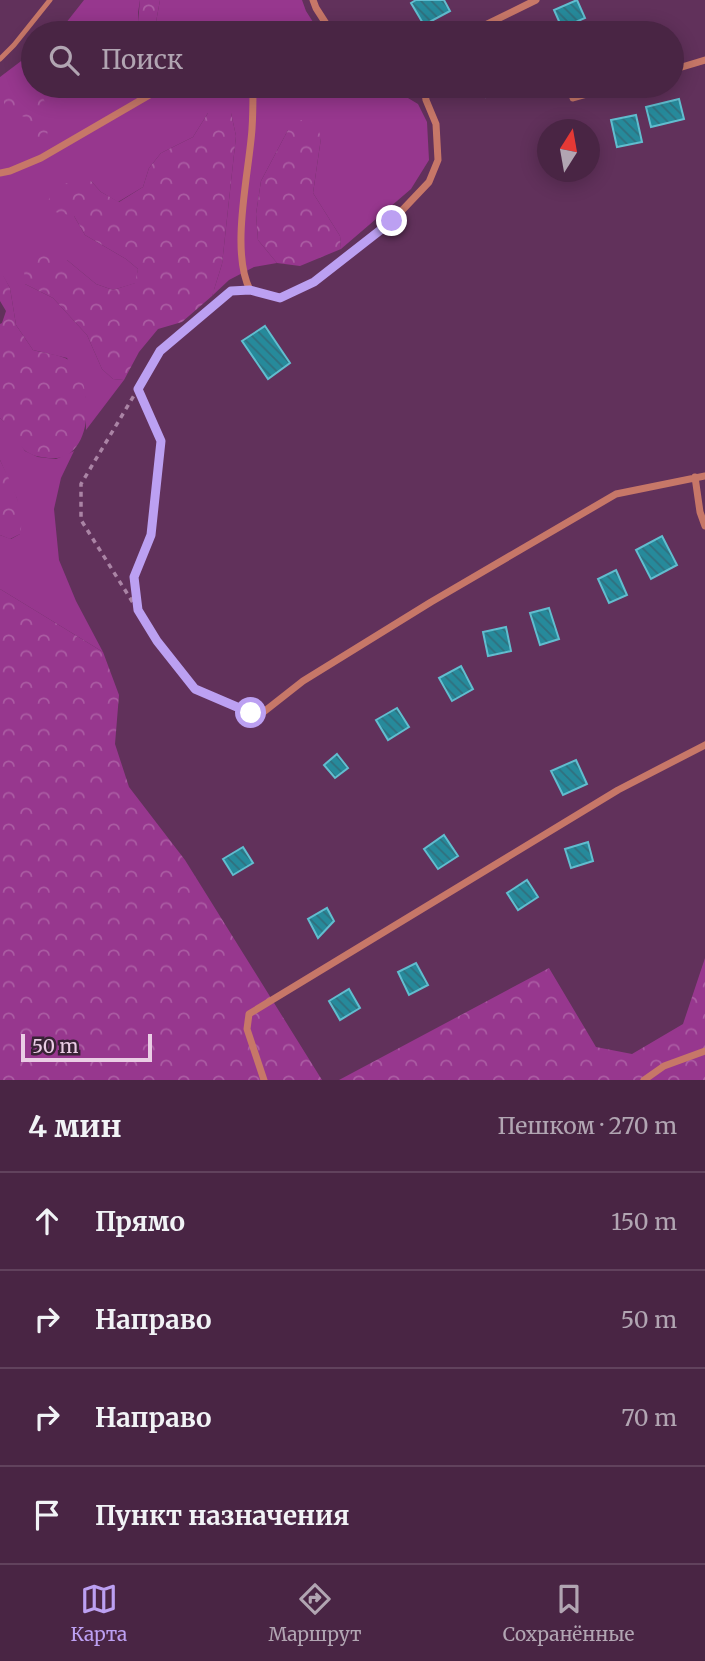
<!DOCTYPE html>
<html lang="ru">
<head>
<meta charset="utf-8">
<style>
  :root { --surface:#492544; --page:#502d4b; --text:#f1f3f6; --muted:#b1a5b2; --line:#61425d; --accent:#bca0f2 }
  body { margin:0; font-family:Merriweather,serif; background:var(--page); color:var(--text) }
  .compass { position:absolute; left:537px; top:119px; width:63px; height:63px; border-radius:50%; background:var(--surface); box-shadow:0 4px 18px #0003; rotate:11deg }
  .scale { position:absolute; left:21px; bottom:18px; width:131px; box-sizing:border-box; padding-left:7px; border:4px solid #eacde5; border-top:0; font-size:19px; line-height:24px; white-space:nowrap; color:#eacde5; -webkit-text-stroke:5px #392336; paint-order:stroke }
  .stop { position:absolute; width:21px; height:21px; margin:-16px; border:5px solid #bca0f2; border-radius:50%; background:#fff }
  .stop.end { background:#bca0f2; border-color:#fff; box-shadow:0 2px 7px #0008 }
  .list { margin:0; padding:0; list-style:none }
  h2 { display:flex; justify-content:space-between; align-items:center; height:91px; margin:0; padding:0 28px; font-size:30px }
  h2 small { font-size:23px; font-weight:400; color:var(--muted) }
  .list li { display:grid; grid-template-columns:46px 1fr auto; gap:21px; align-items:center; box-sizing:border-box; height:98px; padding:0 28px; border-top:2px solid var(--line) }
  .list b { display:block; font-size:26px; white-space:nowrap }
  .list em { font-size:23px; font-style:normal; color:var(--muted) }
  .icon { flex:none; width:38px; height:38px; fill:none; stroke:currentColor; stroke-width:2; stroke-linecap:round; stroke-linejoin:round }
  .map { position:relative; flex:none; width:705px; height:1080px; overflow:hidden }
  .search { position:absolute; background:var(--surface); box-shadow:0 4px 18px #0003; left:21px; right:21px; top:21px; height:77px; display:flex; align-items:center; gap:18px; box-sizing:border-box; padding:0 24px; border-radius:38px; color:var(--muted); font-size:26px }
  .sheet { height:483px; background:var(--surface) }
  nav { display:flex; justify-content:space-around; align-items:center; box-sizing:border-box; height:98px; border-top:2px solid var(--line); background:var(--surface); font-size:19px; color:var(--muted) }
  nav a { display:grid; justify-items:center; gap:4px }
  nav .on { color:var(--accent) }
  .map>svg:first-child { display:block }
  .green { fill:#97378e }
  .forest { fill:url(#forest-crowns) }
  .building { fill:url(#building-back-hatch); stroke:#61bdcf; stroke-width:2 }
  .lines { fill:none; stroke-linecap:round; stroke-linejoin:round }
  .path { stroke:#aa84a5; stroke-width:3.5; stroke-dasharray:5 5; stroke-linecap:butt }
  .service { stroke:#c77768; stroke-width:5 }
  .minor { stroke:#c77768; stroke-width:7 }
  .route { stroke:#bca0f2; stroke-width:9 }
</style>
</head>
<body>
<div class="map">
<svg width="705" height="1080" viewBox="0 0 705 1080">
  <defs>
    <pattern id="forest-crowns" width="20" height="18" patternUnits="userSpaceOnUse" patternTransform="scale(1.75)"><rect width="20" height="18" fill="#97378e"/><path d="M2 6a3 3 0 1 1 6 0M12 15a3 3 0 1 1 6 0" fill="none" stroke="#ab5ca3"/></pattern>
    <pattern id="building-back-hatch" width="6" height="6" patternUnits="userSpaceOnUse" patternTransform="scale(1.75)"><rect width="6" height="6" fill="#268a9b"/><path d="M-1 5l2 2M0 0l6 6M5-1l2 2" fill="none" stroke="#316f7d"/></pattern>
  </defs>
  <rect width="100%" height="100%" fill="#61315b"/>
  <path class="green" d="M84,0H140L138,13V33H58Z
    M160,0H302L306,11L320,33H154Z
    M33,52V86H388L418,104L427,122L429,160L411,189L341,249L340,236L313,193L321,138L288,130L261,181L256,214L258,240L277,263L254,267L229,280L212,296L222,264L236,136L231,113H208L193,137L161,153L149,168L143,187L118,202L101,192L91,181L74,216L85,235L126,259L138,269L136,283L113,290L96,284L67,260L25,284L53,298L87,335L102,369L113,379L124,380L86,430V398L67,358L33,350L16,325L10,288L3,276H0V77Z
    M0,418L9,427L25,451L38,457L56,459L74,451L61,478L54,509L59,560L76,601L103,652L0,589V535L11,539L20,534L17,499L0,460Z"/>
  <path class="forest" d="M140,0H160L154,33H137Z
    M11,90C30,90 45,89 47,111C48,119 49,126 47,135L39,138L34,133L28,118L9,112L4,103V95Z
    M221,107L231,113L236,136L222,264L212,296L182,322L158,329L139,352L124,380L113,379L102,369L87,335L53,298L25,284L24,270L32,255L50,253L67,260L96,284L113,290L135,283L138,269L126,259L85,235L74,216L55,212L48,201L56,187L81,178L91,181L101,192L119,202L143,187L149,168L161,153L193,137L208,113Z
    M301,120L316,122L321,138L313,193L340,236L341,249L300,266L277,263L258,240L256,214L261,181L288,130Z
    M3,275L10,288L16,325L33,350C43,353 56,354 65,358C95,371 98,465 48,458C41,457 33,456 27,452C20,448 8,426 0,418V324L2,323L6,311L0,301V276Z
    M0,460C11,483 26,509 20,534L10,539L0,535Z
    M0,589L103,652L119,695L115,744L129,787L185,860L322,1080H0Z
    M705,958V1080H339L549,968L596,1047L632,1054L683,1024Z"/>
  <path class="building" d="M416,0H444L450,11L424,25L411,3Z
    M577,0L585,18L562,28L554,10Z
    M481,86H511L486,97Z
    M679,99L684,119L651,127L646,107Z
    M636,115L642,142L617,147L611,120Z
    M265,326L290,363L268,379L242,341Z
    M662,536L677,565L651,579L636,550Z
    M616,570L627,595L609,603L598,579Z
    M549,608L559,639L540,645L530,613Z
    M506,627L511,651L488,656L483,632Z
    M461,666L473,689L452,701L439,678Z
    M397,708L409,727L388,740L376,720Z
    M337,754L348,768L335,778L324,765Z
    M576,760L587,784L563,795L551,771Z
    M444,835L458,856L438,869L424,849Z
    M588,842L593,861L571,868L565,849Z
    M243,847L253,863L233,875L223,859Z
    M527,880L538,897L518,910L507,893Z
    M327,908L334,921L318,938L308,919Z
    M416,963L428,985L409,995L398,972Z
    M349,989L360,1008L340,1020L329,1001Z"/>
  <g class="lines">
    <path class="path" d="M154,362L81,484V520L157,641L195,689L252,713
      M137,608L134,577L151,535L161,441L138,389"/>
    <path class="service" d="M0,59L14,45L50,0"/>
    <path class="minor" d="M313,0L316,8L332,33
      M469,33L536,0
      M672,70L705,60
      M573,98L616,86
      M0,173L10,171L41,158L165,86
      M250,290C230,251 249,173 252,129C253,115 253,100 253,86
      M160,351L231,291L250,290L280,298L314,282L392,221L429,182L438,160L436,124L426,100L424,86
      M695,477L700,512L705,526
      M261,714L303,681L431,602L616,494L705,476
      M264,1080L247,1029L249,1014L618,790L705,745
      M644,1080L664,1066L705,1051"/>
  </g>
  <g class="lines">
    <path class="route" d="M251,713L195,689L157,641L138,610L134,577L151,535L161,441L138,389L160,351L231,291L250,290L280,298L314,282L392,221"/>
  </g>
</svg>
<svg class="compass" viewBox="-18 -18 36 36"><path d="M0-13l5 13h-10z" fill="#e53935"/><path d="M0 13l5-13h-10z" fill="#b1a5b2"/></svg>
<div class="scale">50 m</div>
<div class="stop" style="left:251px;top:713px"></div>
<div class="stop end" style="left:392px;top:221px"></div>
<div class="search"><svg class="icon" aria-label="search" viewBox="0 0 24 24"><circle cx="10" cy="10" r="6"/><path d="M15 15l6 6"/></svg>Поиск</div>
</div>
<section class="sheet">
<h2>4 мин<small>Пешком · 270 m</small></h2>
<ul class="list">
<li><svg class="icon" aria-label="ahead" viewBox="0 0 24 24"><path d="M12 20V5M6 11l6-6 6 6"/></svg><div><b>Прямо</b></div><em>150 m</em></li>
<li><svg class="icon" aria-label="right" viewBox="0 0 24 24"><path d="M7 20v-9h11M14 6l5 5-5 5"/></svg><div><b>Направо</b></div><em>50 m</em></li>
<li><svg class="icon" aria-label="right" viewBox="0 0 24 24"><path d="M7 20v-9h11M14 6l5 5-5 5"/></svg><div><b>Направо</b></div><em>70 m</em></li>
<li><svg class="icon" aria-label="arrive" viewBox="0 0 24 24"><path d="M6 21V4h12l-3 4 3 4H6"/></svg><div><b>Пункт назначения</b></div></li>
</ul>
</section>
<nav>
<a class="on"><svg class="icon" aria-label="map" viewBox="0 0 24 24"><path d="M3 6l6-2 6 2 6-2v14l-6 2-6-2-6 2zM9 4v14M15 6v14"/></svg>Карта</a>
<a><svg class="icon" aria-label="directions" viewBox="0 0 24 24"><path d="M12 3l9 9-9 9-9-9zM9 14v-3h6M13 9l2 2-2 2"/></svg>Маршрут</a>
<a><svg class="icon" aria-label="saved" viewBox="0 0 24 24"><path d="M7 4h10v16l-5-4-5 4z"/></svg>Сохранённые</a>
</nav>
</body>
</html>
